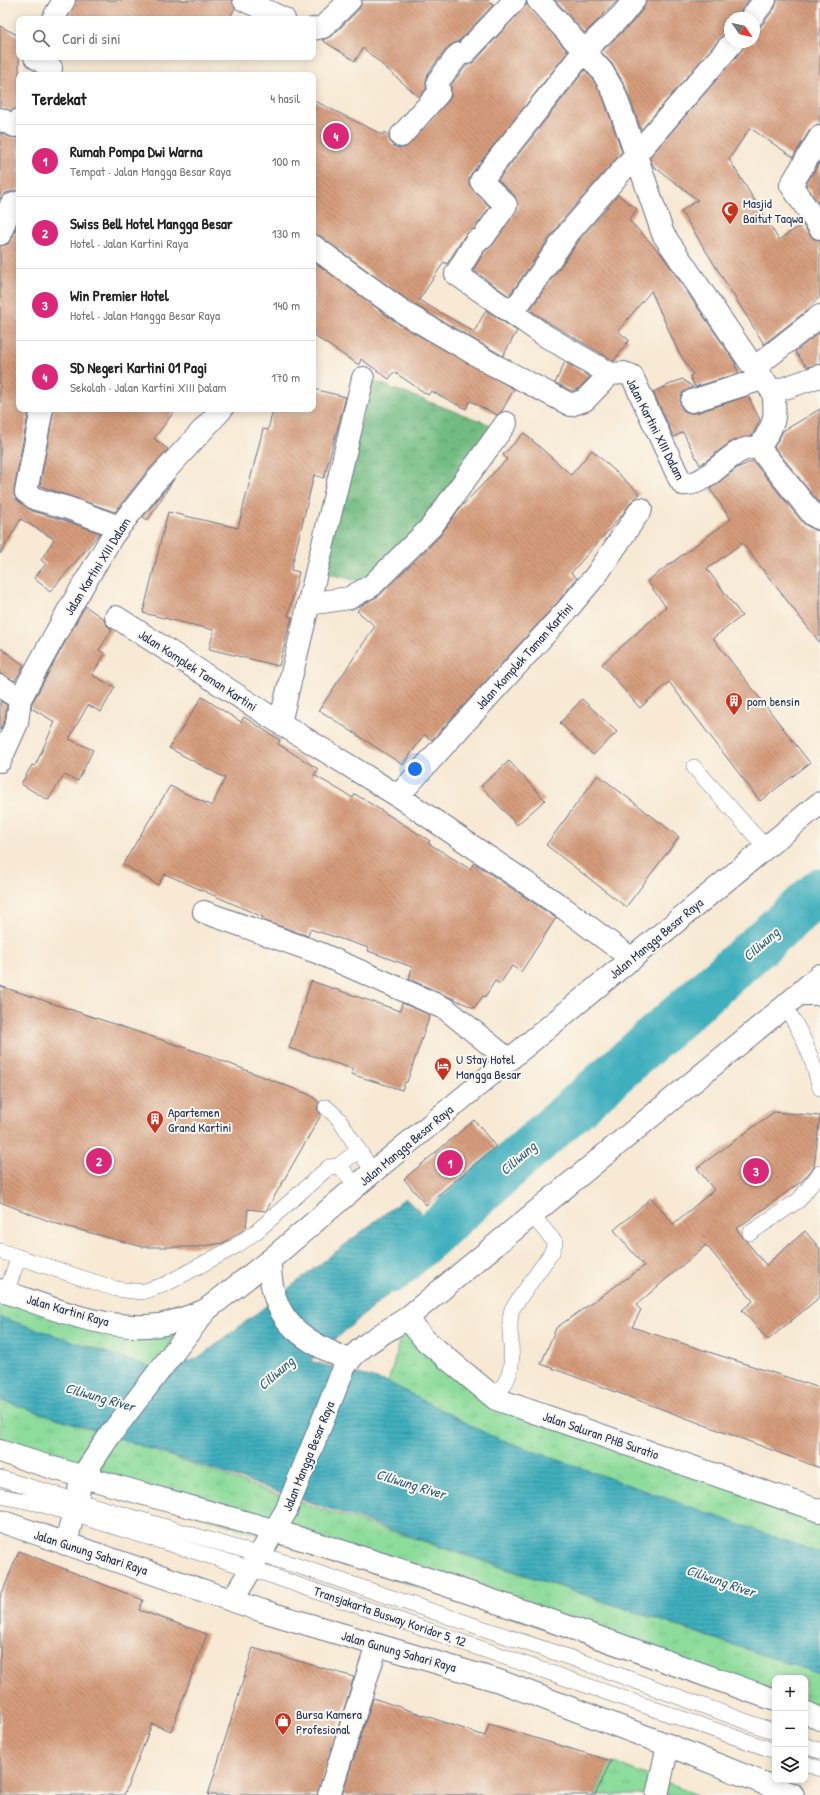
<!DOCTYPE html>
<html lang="id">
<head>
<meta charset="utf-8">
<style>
  :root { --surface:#fff; --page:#f2f2f2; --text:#222; --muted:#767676; --line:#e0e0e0; --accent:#db2777 }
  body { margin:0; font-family:"Patrick Hand",sans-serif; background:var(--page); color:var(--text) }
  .controls { position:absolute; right:12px; bottom:12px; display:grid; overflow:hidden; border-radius:8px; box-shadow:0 2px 10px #0003 }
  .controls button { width:36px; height:36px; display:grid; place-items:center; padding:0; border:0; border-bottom:1px solid var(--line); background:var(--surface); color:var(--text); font:20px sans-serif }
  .compass { position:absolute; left:724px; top:12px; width:36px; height:36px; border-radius:50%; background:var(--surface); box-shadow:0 2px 10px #0003; rotate:124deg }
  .you { position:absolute; left:415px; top:769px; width:14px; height:14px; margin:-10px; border:3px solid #fff; border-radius:50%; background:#1a73e8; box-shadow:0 0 0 6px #1a73e833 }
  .badge { display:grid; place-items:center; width:26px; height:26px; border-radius:50%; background:var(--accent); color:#fff; font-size:13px; font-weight:700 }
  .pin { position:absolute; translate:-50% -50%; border:2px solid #fff; box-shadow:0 1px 4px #0006 }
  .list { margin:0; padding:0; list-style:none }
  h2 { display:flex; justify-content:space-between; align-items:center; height:52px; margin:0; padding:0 16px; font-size:17px }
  h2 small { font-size:13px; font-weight:400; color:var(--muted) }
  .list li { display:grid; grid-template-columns:26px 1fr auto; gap:12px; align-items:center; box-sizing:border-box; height:72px; padding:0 16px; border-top:1px solid var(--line) }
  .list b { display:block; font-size:15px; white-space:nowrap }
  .list p { margin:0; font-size:13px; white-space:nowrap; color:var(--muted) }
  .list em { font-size:13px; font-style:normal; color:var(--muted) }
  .icon { flex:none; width:22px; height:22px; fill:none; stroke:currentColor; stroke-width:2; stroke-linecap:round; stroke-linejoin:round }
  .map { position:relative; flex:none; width:820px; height:1795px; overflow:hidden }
  .search { position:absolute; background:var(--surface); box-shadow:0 2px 10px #0003; left:16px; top:16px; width:300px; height:44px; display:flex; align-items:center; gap:10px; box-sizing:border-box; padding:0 14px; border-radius:8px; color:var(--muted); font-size:15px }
  .panel { position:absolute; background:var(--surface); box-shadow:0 2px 10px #0003; left:16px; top:72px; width:300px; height:340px; border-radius:8px }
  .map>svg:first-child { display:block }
  .grass { fill:url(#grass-tufts); stroke:#54867c }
  .forest { fill:url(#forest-crowns); stroke:#467670 }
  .water { fill:url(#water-rules); stroke:#2e6f8e }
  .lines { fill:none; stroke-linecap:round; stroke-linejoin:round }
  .river { stroke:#40afbd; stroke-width:45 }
  .building { fill:url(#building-back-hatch) }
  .service-casing { stroke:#687087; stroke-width:16 }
  .minor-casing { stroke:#687087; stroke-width:24 }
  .tertiary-casing { stroke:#687087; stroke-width:24 }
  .secondary-casing { stroke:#687087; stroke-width:24 }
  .primary-casing { stroke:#687087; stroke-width:24 }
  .service { stroke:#fff; stroke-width:15 }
  .minor { stroke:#fff; stroke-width:22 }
  .tertiary { stroke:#fff; stroke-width:22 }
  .secondary { stroke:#fff; stroke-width:22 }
  .primary { stroke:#fff; stroke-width:22 }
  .labels { text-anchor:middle; stroke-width:4; stroke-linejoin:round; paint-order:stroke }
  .poi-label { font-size:13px; fill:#1b2f5e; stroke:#fbf7ec; text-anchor:start }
  .street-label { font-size:13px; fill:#1b2f5e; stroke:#fbf7ec }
  .water-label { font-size:14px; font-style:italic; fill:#285c7f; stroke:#fbf7ec }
</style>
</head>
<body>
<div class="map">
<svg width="820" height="1795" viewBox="0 0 820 1795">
  <defs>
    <pattern id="grass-tufts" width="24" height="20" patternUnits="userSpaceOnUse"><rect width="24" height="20" fill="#8ddc9b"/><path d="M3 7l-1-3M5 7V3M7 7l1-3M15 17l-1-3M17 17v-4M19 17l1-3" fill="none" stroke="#79bd88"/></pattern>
    <pattern id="forest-crowns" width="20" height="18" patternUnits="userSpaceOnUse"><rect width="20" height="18" fill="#72bc83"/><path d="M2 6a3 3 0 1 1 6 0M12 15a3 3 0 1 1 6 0" fill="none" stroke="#5d996e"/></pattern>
    <pattern id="water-rules" width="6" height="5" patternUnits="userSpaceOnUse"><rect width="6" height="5" fill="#40afbd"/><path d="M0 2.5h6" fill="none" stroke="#358f9d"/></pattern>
    <pattern id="building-back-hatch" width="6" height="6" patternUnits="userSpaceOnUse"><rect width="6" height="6" fill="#d59c7b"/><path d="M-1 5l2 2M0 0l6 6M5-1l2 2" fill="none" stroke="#ac8068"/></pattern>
  </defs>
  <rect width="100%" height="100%" fill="#fbf7ec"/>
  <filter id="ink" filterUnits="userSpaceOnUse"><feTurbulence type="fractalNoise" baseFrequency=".025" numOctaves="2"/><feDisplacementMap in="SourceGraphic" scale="8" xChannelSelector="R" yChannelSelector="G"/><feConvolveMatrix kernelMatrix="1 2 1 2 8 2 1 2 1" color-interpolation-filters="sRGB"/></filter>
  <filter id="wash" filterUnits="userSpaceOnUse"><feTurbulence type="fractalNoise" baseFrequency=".012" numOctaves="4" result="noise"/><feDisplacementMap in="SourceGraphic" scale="16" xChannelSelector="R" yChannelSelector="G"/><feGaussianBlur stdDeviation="0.9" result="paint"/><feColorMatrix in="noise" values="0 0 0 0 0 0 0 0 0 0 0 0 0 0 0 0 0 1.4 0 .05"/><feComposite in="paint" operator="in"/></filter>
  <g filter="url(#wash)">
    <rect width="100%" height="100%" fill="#f7e9d3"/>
    <path class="grass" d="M0,1289L99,1322L180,1320L159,1370L0,1317Z
      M407,1318L496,1399L820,1511V1553L491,1436L388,1382Z
      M0,1400L110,1435L293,1500L413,1538L820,1674V1721L805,1715V1678H775V1703L0,1451Z
      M613,1762L697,1795H595L607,1769Z"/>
    <path class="forest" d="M373,381L494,426L415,534L364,582L319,572Z"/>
    <path class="water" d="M405,1198L450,1241L310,1361L388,1382L491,1436L820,1553V1674L110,1435L0,1400V1317L159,1370L199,1358Z"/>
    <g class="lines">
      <path class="river" d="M391,1271L820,891"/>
    </g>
    <g id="blocks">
      <path class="building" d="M76,0H232L235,8L229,19H67Z
        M362,0H488L493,5L459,41L449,46L428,73L426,81V89L419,97L363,48L355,61L322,40L332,36L359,9Z
        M555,0H618L585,33Z
        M646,0H749L741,10L739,18H730V30L724,34L641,130L625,86L613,65L601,52L632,23L644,8Z
        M777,0H820V125L814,126L810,130L793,157L750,128L729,159L779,240L802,224L810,235L814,239L820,240V296L805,312L764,344L681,211L698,200L653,166L650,157L742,50L745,42H754V30L761,26L775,8Z
        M527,4L568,52L471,174L469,179V185L490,207L475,228L465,235L447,264L444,262L419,300L474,332L486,310L517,331L503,356L413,304L320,236L313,234V100L383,135L385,132L389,135V140L393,146L399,148H405L448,101L451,97V85L466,66L474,62Z
        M0,26L19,36V108L11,111L0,107Z
        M585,70L592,78L603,97L622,152L560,223L509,296L473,270L485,251L493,245L518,207L515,196L498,180Z
        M0,133L10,137L19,138V190L6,193L0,199Z
        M820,161V206L806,185Z
        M618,195L637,209L629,220L662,255L736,364L735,365L739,373L695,387L690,376L693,374L678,351L651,291L618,331L629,340L614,361L551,324L530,310L580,239Z
        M19,219V409H29L14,490V496L19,502L32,511L64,520L100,533L50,592L34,578L46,564L41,560L54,539L21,519L0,554V246L8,244L12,239Z
        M313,261L400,325L514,389L502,411L497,415L470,401L466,409L431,391L428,395L394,372L389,379L361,359L359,365L313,335Z
        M820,332V364L807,367L795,352Z
        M565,362L590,377L578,389L572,391L555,383Z
        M682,379L693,387L683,392L680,399V405L683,410L689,413H696L748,396L760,420L752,436L732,441L700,465L683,432L674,437L653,392Z
        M313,389L346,397L324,478L314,475L291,570L299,572L288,616L292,617L279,666L209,649L214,630L143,613L168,512L238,528L263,429L268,430L273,409H313Z
        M54,409H176L154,439L168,449L144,475L115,512L40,486Z
        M820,409V504L774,447L783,431Z
        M524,433L571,475L592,450L640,494L631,502L622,515L571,573L577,578L557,603L432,740L424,735L403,765L319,710L375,626L357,611L362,605L380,595L440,536L459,509L507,459L503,455Z
        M753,461L803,523L814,530L820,531V643L742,543L707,569L742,616L713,638L810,763L760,801L669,682L640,708L602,664L666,607L647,581L731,519L710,489L737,468Z
        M174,479L160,501L148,520L143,517Z
        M85,606L104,619L105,623L112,630L99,650L105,654L92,675L115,687L101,712L88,705L69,739L93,750L78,781L64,775L48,800L21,784L32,765L35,766L55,722L31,708L32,703Z
        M0,648L24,665L15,681L0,674Z
        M202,697L241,722L244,717L280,740L278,744L318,769L314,775L353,798L355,794L430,841L428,843L470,869L474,863L556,918L521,972L512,966L500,984L495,981L485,997L483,996L474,1008L409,979L412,967L368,951L369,948L310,929L308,936L262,920L263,917L165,874L158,885L123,864L170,786L212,806L225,778L169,748Z
        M582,699L617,732L593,755L560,723Z
        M0,701L7,705L5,720L0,730Z
        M509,761L545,800L517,825L481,786Z
        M598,775L679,837L626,907L546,845Z
        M311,981L400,1011L402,1003L430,1015L407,1082H405L402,1090L351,1074L353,1069L289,1048Z
        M0,986L207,1055L310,1095L319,1102L317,1109L321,1115L266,1211L248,1209L246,1228L223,1243L197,1247H143L54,1223L0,1202Z
        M774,1112L820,1116L814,1167L802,1181L736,1229L766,1265L805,1231L820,1249V1297L768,1340L742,1310L753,1301L706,1245L636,1305L641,1310L632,1327L820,1388V1468L541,1364L556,1328L644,1266L614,1230L651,1198L673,1224L714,1190L697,1168Z
        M474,1120L496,1147L426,1205L404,1179Z
        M19,1551L143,1600L139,1610L207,1634L171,1731L152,1724L124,1795H0V1598Z
        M253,1648L354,1677L317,1795H208Z
        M373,1698L485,1736L489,1724L611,1761L595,1795H342Z"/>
    </g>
  </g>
  <g filter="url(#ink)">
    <use href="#blocks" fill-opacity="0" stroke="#687087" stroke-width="1"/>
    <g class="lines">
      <defs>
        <path id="service" d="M694,767L766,848
          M785,1006C803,1035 811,1054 820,1088
          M326,1107L338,1118L373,1172
          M338,1166L343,1170L357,1186
          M750,1233L799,1200L820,1173
          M0,1251L116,1289L142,1292L166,1284L236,1246L256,1232L329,1167L338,1166L359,1150
          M6,1292L19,1257
          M496,1399C501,1390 508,1380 510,1371C515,1350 506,1330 512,1309L552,1252L555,1242L531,1214
          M0,1478L298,1566L586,1663L775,1732
          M0,1496L40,1504L252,1569L775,1751
          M805,1745L820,1751
          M805,1763L820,1769"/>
        <path id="minor" d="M244,0L284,19
          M538,0L602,71L614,92L622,114L663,234L754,368L773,392L820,376
          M751,18L765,0
          M53,19L64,0
          M313,29L323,27L350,0
          M35,57L51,68L49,75
          M0,119L15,126L19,120
          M401,136L439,93L438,81L459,54L465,53L515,0
          M820,137L791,185L820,228
          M0,234L11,205L19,202
          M313,246L406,314L492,364L571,405L585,400L610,374L624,373L632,376L679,478L683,484C711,487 730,443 759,448L813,515L820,519
          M513,312L570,231L733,42
          M754,368L820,316
          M610,374L544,335L456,274L476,241L483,238L506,205L481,181L584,51L622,15L634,0
          M692,401L762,379
          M42,409L26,492L36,499L68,508L119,527
          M759,448C774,425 777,419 773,392
          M308,604L349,598L371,586L431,527L506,423
          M116,617L280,723L398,796L565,909L632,959
          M0,686L20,699
          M280,723L363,378
          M0,761L17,723L20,699L68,611L113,535L154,483L222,409
          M398,796L566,611L597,574L641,509
          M204,912L319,953L446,1009L509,1060
          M407,1318L425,1340L496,1399L820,1511
          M329,1795L377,1645
          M657,1795L668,1745"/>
        <path id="tertiary" d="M799,994H820
          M0,1290C50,1307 105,1332 159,1325C176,1322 191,1316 206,1310"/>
        <path id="secondary" d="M270,1260C269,1318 299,1340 349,1360
          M66,1544L82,1477L110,1435L206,1310L270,1260L373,1172L820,803
          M233,1599L286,1511L344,1368C357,1346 386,1332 407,1318L785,1006L820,975"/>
        <path id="primary" d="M0,1451C91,1482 183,1503 275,1531C444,1581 609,1641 775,1700
          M0,1521L263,1611L499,1681L668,1745L793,1795
          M805,1712L820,1719"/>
      </defs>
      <use href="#service" class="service-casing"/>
      <use href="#minor" class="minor-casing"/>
      <use href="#tertiary" class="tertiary-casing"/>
      <use href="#secondary" class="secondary-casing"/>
      <use href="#primary" class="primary-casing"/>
      <use href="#service" class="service"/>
      <use href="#minor" class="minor"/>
      <use href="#tertiary" class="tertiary"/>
      <use href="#secondary" class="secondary"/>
      <use href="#primary" class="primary"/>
    </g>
  </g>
  <defs>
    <symbol id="mosque-pin" viewBox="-11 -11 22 30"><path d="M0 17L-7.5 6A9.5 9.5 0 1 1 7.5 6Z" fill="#c8321e" stroke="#fbf7ec"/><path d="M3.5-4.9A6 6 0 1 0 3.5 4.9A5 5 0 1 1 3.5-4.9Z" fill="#fff"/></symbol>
    <symbol id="building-pin" viewBox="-11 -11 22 30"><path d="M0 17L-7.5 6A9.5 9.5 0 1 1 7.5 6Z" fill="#c8321e" stroke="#fbf7ec"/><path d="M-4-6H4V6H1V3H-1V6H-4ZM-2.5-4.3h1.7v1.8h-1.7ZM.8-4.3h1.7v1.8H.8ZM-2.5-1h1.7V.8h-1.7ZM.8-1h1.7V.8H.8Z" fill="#fff"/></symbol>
    <symbol id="hotel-pin" viewBox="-11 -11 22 30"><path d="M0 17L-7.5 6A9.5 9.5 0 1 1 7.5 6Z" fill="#c8321e" stroke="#fbf7ec"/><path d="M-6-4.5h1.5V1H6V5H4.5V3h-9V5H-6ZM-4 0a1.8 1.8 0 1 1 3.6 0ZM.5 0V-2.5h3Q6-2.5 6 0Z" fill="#fff"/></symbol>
    <symbol id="shop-pin" viewBox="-11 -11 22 30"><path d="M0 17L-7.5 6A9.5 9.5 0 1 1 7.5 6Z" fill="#c8321e" stroke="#fbf7ec"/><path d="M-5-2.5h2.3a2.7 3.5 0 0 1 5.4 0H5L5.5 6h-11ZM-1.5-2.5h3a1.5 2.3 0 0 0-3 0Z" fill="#fff"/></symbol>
  </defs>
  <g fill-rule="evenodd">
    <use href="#mosque-pin" x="720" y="200" width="20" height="27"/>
    <use href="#building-pin" x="724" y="691" width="20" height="27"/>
    <use href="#hotel-pin" x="433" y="1056" width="20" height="27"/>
    <use href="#building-pin" x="145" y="1109" width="20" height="27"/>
    <use href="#shop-pin" x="273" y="1711" width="20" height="27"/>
  </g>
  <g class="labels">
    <g class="poi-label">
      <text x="743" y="208">Masjid<tspan x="743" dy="15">Baitut Taqwa</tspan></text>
      <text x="747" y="706">pom bensin</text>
      <text x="456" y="1064">U Stay Hotel<tspan x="456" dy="15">Mangga Besar</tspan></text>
      <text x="168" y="1117">Apartemen<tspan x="168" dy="15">Grand Kartini</tspan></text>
      <text x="296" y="1719">Bursa Kamera<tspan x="296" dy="15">Profesional</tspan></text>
    </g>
    <g class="street-label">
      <text transform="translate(656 429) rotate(63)" y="5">Jalan Kartini XIII Dalam</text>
      <text transform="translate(97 566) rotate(-58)" y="5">Jalan Kartini XIII Dalam</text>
      <text transform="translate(524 656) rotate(-48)" y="5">Jalan Komplek Taman Kartini</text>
      <text transform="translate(198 670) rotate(33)" y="5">Jalan Komplek Taman Kartini</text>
      <text transform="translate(656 938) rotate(-40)" y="5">Jalan Mangga Besar Raya</text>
      <text transform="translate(406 1145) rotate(-40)" y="5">Jalan Mangga Besar Raya</text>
      <text transform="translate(68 1310) rotate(16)" y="5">Jalan Kartini Raya</text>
      <text transform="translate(601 1435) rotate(19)" y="5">Jalan Saluran PHB Suratio</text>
      <text transform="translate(308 1456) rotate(-68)" y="5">Jalan Mangga Besar Raya</text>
      <text transform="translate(91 1552) rotate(18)" y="5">Jalan Gunung Sahari Raya</text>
      <text transform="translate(390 1616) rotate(19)" y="5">Transjakarta Busway Koridor 5, 12</text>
      <text transform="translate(399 1651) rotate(16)" y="5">Jalan Gunung Sahari Raya</text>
    </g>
    <g class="water-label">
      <text transform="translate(761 944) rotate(-41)" y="5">Ciliwung</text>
      <text transform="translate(518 1158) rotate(-41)" y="5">Ciliwung</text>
      <text transform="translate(276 1373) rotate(-41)" y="5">Ciliwung</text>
      <text transform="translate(100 1397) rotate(16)" y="5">Ciliwung River</text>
      <text transform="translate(411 1484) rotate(17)" y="5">Ciliwung River</text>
      <text transform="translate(721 1581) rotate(19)" y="5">Ciliwung River</text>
    </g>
  </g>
</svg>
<div class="controls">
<button>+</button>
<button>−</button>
<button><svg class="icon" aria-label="layers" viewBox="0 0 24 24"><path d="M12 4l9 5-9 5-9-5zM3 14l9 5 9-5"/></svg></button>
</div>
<svg class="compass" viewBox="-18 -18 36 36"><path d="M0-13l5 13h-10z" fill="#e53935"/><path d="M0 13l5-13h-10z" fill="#767676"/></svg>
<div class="you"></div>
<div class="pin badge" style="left:450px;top:1163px">1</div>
<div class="pin badge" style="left:99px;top:1161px">2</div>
<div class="pin badge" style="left:756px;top:1171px">3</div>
<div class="pin badge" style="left:336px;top:136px">4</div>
<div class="search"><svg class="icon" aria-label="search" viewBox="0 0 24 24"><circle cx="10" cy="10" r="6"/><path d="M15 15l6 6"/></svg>Cari di sini</div>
<section class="panel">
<h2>Terdekat<small>4 hasil</small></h2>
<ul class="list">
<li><span class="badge">1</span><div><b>Rumah Pompa Dwi Warna</b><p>Tempat · Jalan Mangga Besar Raya</p></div><em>100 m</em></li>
<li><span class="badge">2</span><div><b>Swiss Bell Hotel Mangga Besar</b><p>Hotel · Jalan Kartini Raya</p></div><em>130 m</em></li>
<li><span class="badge">3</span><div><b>Win Premier Hotel</b><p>Hotel · Jalan Mangga Besar Raya</p></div><em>140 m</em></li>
<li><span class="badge">4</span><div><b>SD Negeri Kartini 01 Pagi</b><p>Sekolah · Jalan Kartini XIII Dalam</p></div><em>170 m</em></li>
</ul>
</section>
</div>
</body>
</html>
